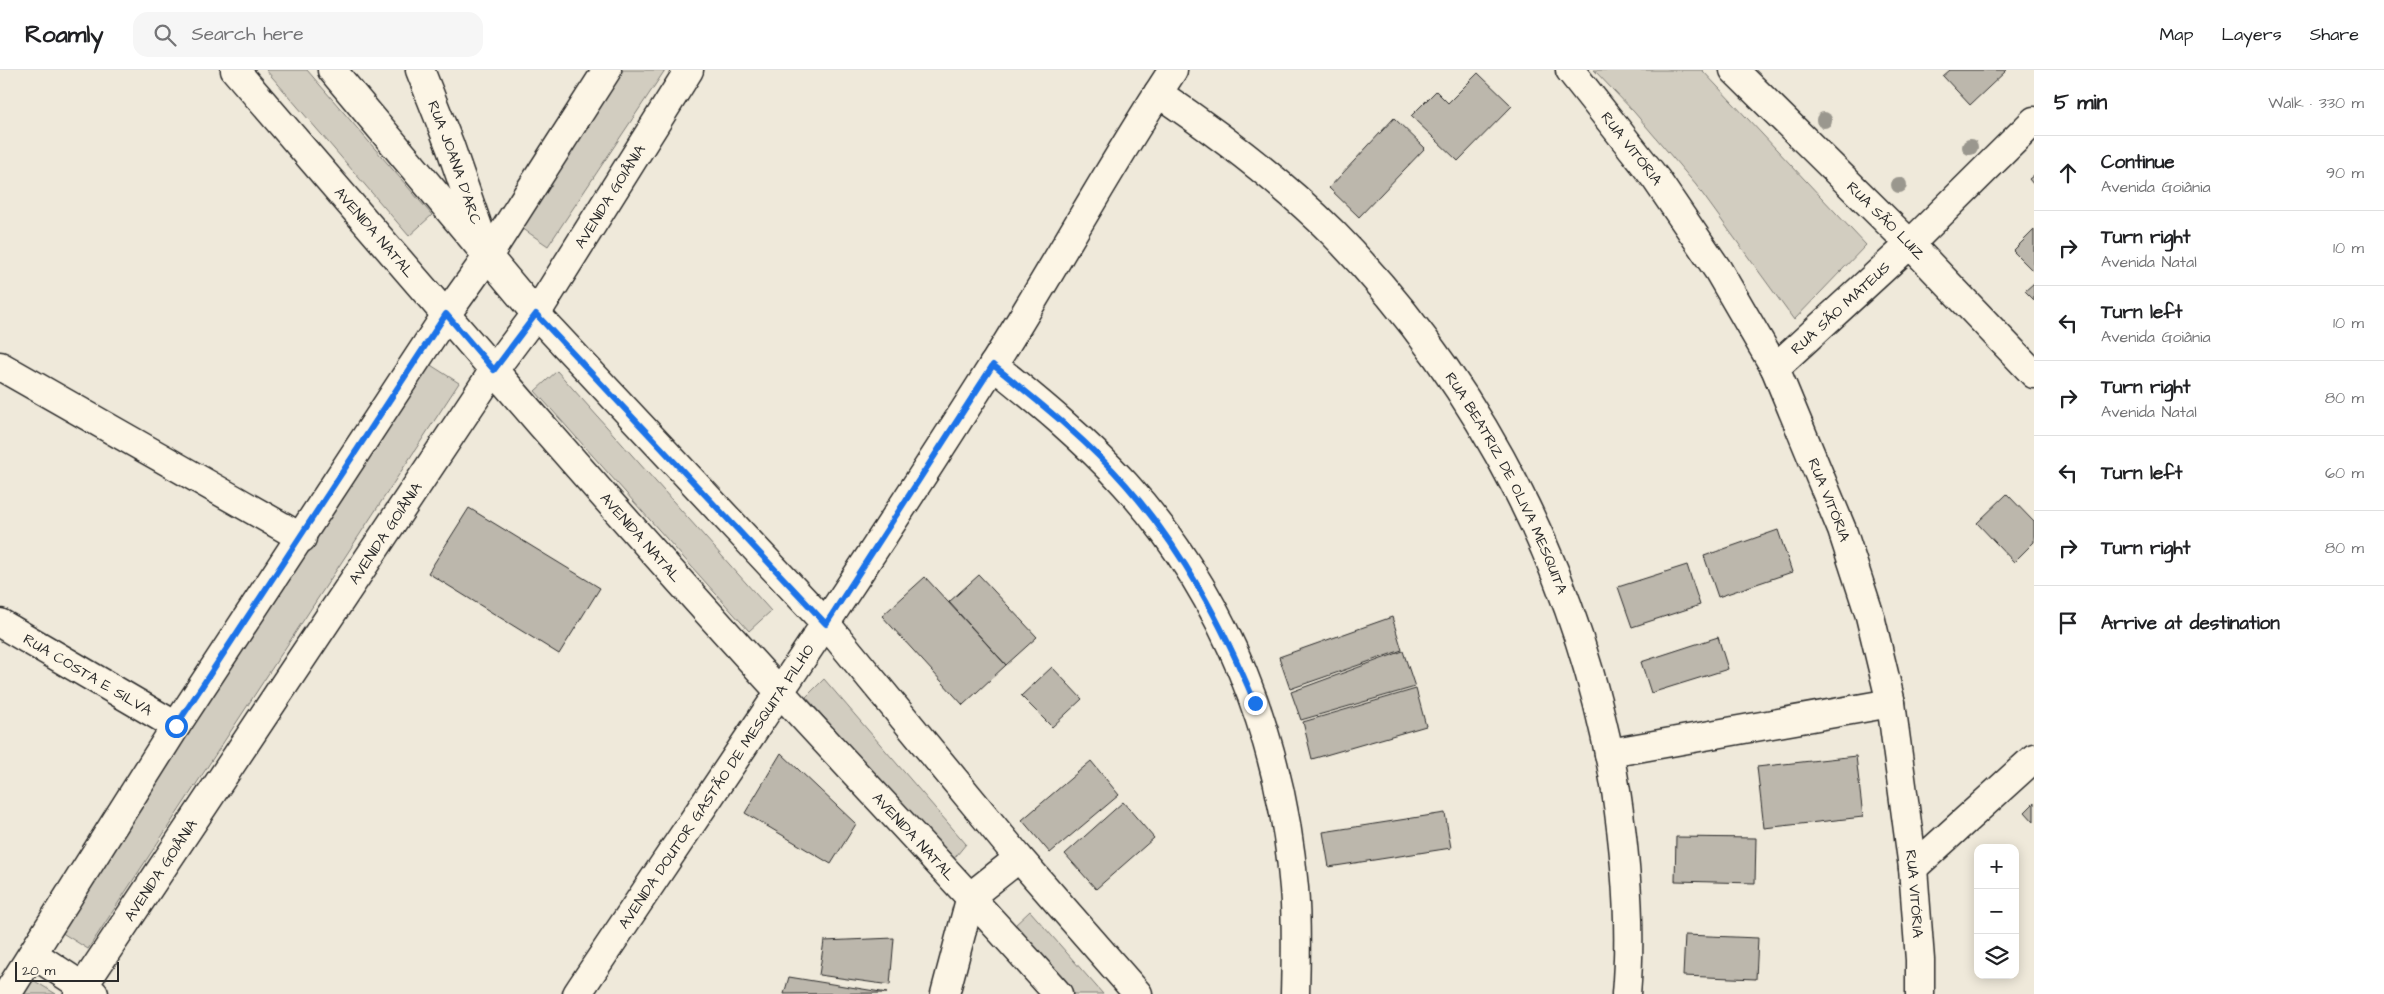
<!DOCTYPE html>
<html lang="en">
<head>
<meta charset="utf-8">
<style>
  :root { --surface:#fff; --page:#f6f6f6; --text:#202124; --muted:#757577; --line:#e0e0e0 }
  body { margin:0; font-family:"Architects Daughter",sans-serif; background:var(--page); color:var(--text) }
  .controls { position:absolute; right:15px; bottom:15px; display:grid; overflow:hidden; border-radius:10px; box-shadow:0 2px 12px #0003 }
  .controls button { width:45px; height:45px; display:grid; place-items:center; padding:0; border:0; border-bottom:1px solid var(--line); background:var(--surface); color:var(--text); font:25px sans-serif }
  .scale { position:absolute; left:15px; bottom:12px; width:104px; box-sizing:border-box; padding-left:5px; border:2px solid #2b2b2b; border-top:0; font-size:14px; line-height:18px; white-space:nowrap; color:#2b2b2b; -webkit-text-stroke:4px #fcf5e5; paint-order:stroke }
  .stop { position:absolute; width:15px; height:15px; margin:-11px; border:4px solid #1a73e8; border-radius:50%; background:#fff }
  .stop.end { background:#1a73e8; border-color:#fff; box-shadow:0 1px 5px #0008 }
  .list { margin:0; padding:0; list-style:none }
  h2 { display:flex; justify-content:space-between; align-items:center; height:65px; margin:0; padding:0 20px; font-size:21px }
  h2 small { font-size:16px; font-weight:400; color:var(--muted) }
  .list li { display:grid; grid-template-columns:32px 1fr auto; gap:15px; align-items:center; box-sizing:border-box; height:75px; padding:0 20px; border-top:1px solid var(--line) }
  .list b { display:block; font-size:19px; white-space:nowrap }
  .list p { margin:0; font-size:16px; white-space:nowrap; color:var(--muted) }
  .list em { font-size:16px; font-style:normal; color:var(--muted) }
  .icon { flex:none; width:28px; height:28px; fill:none; stroke:currentColor; stroke-width:2; stroke-linecap:round; stroke-linejoin:round }
  .map { position:relative; flex:none; width:2034px; height:924px; overflow:hidden }
  header { display:flex; align-items:center; gap:30px; box-sizing:border-box; height:70px; padding:0 25px; background:var(--surface); border-bottom:1px solid var(--line) }
  header strong { font-size:24px }
  nav { display:flex; gap:28px; margin-inline-start:auto; font-size:18px }
  .search { width:350px; height:45px; background:var(--page); display:flex; align-items:center; gap:12px; box-sizing:border-box; padding:0 18px; border-radius:15px; color:var(--muted); font-size:19px }
  main { display:flex }
  aside { flex:1; background:var(--surface) }
  .map>svg:first-child { display:block }
  .green { fill:#d2cdc0; stroke:#7e7c76 }
  .building { fill:#bcb7ac; stroke:#2b2b2b }
  .lines { fill:none; stroke-linecap:round; stroke-linejoin:round }
  .street-casing { stroke:#2b2b2b; stroke-width:31 }
  .secondary-casing { stroke:#2b2b2b; stroke-width:31 }
  .street { stroke:#fcf5e5; stroke-width:28 }
  .secondary { stroke:#fcf5e5; stroke-width:28 }
  .tree { fill:#9a978e }
  .route { stroke:#1a73e8; stroke-width:6 }
  .labels { text-anchor:middle; stroke-width:4; stroke-linejoin:round; paint-order:stroke }
  .street-label { font-size:15px; fill:#2b2b2b; stroke:#fcf5e5 }
</style>
</head>
<body>
<header>
<strong>Roamly</strong>
<div class="search"><svg class="icon" aria-label="search" viewBox="0 0 24 24"><circle cx="10" cy="10" r="6"/><path d="M15 15l6 6"/></svg>Search here</div>
<nav><a>Map</a><a>Layers</a><a>Share</a></nav>
</header>
<main>
<div class="map">
<svg width="2034" height="924" viewBox="0 0 2034 924">
  <rect width="100%" height="100%" fill="#efe9da"/>
  <filter id="ink" filterUnits="userSpaceOnUse"><feTurbulence type="fractalNoise" baseFrequency=".02" numOctaves="2"/><feDisplacementMap in="SourceGraphic" scale="10" xChannelSelector="R" yChannelSelector="G"/><feConvolveMatrix kernelMatrix="1 2 1 2 8 2 1 2 1" color-interpolation-filters="sRGB"/></filter>
  <g filter="url(#ink)">
    <path class="green" d="M266,0H307L432,145L409,166Z
      M623,0H665L548,176L519,156Z
      M1594,0H1702L1866,175L1794,250L1696,115L1634,42Z
      M426,292L459,313L88,879L56,859Z
      M557,301L771,541L749,561L535,321Z
      M824,609L966,774L952,791L806,627Z
      M1030,841L1103,924H1073L1014,856Z
      M28,907L56,924H16Z"/>
    <path class="building" d="M1950,0H2007L1970,35L1943,6Z
      M1478,3L1512,36L1458,91L1411,46L1436,21L1448,33Z
      M1394,48L1425,78L1359,147L1329,118Z
      M2034,105V115L2029,109Z
      M2034,160V202L2013,181Z
      M2034,213V230L2025,221Z
      M2007,424L2034,452V472L2014,492L1977,453Z
      M469,438L600,518L559,584L428,503Z
      M1778,460L1792,502L1718,527L1704,486Z
      M1687,495L1700,535L1632,557L1618,517Z
      M979,505L1037,567L1006,595L949,532Z
      M925,507L1006,595L963,635L882,546Z
      M1392,547L1402,580L1290,619L1279,587Z
      M1718,567L1728,599L1651,623L1641,592Z
      M1403,581L1415,617L1301,650L1291,622Z
      M1052,597L1082,629L1052,657L1021,626Z
      M1416,619L1426,656L1312,689L1303,652Z
      M781,683L856,754L831,794L745,743Z
      M1856,686L1863,747L1764,758L1757,697Z
      M1091,691L1119,725L1050,783L1022,750Z
      M1123,732L1154,768L1096,819L1065,784Z
      M2034,733V752L2025,742Z
      M1445,743L1451,778L1329,797L1323,762Z
      M1676,767L1756,768L1755,813L1675,811Z
      M1685,865L1758,868L1756,909L1683,906Z
      M894,868L890,915L819,905L824,871Z
      M789,907L887,923L784,924Z"/>
    <g class="lines">
      <defs>
        <g id="street">
          <path id="s1" d="M420,0L450,76L488,186"/>
          <path id="s2" d="M1158,23C1220,65 1280,110 1333,163C1483,316 1581,510 1616,721C1626,788 1632,857 1626,924"/>
          <path d="M488,186L607,0"/>
          <path id="s3" d="M536,244L689,0"/>
          <path d="M993,295C1039,332 1085,370 1125,414C1225,524 1282,671 1294,818C1297,853 1296,889 1295,924"/>
          <path d="M0,296L302,468"/>
          <path id="s4" d="M1775,298L1910,174L2034,51"/>
          <path id="s5" d="M0,553L176,656"/>
          <path d="M1609,683L1891,633"/>
          <path d="M1913,798L2034,688"/>
          <path d="M33,884L94,924"/>
          <path id="s6" d="M577,924C716,716 858,509 992,297C1054,199 1109,97 1173,0"/>
          <path d="M945,924L971,826L1019,788"/>
        </g>
        <g id="secondary">
          <path id="s7" d="M235,0C415,209 594,419 780,622C873,723 967,822 1058,924"/>
          <path d="M332,0L536,244L826,554L1019,788L1138,924"/>
          <path id="s8" d="M1570,0L1656,109L1718,200L1775,298L1842,460L1870,546L1891,633L1913,798L1920,890V924"/>
          <path id="s9" d="M1734,0L1910,174L2034,304"/>
          <path d="M7,924L176,656L446,245L488,186"/>
          <path id="s10" d="M78,924L494,300L536,244"/>
        </g>
      </defs>
      <use href="#street" class="street-casing"/>
      <use href="#secondary" class="secondary-casing"/>
      <use href="#street" class="street"/>
      <use href="#secondary" class="secondary"/>
    </g>
    <g class="tree">
      <circle cx="1824" cy="50" r="8"/>
      <circle cx="1970" cy="77" r="8"/>
      <circle cx="1899" cy="115" r="8"/>
    </g>
  </g>
  <g class="lines" filter="url(#ink)">
    <path class="route" d="M176,656L446,244L494,300L536,244L826,554L993,295C1040,333 1087,370 1126,415C1183,480 1222,554 1255,633"/>
  </g>
  <g class="labels">
    <g class="street-label">
      <text dy="5" stroke="none"><textPath href="#s8" startOffset="100">RUA VITÓRIA</textPath></text>
      <text dy="5" stroke="none"><textPath href="#s1" startOffset="99">RUA JOANA D'ARC</textPath></text>
      <text dy="5" stroke="none"><textPath href="#s3" startOffset="139">AVENIDA GOIÂNIA</textPath></text>
      <text dy="5" stroke="none"><textPath href="#s9" startOffset="214">RUA SÃO LUIZ</textPath></text>
      <text dy="5" stroke="none"><textPath href="#s7" startOffset="214">AVENIDA NATAL</textPath></text>
      <text dy="5" stroke="none"><textPath href="#s4" startOffset="89">RUA SÃO MATEUS</textPath></text>
      <text dy="5" stroke="none"><textPath href="#s2" startOffset="531">RUA BEATRIZ DE OLIVA MESQUITA</textPath></text>
      <text dy="5" stroke="none"><textPath href="#s8" startOffset="505">RUA VITÓRIA</textPath></text>
      <text dy="5" stroke="none"><textPath href="#s10" startOffset="554">AVENIDA GOIÂNIA</textPath></text>
      <text dy="5" stroke="none"><textPath href="#s7" startOffset="619">AVENIDA NATAL</textPath></text>
      <text dy="5" stroke="none"><textPath href="#s5" startOffset="102">RUA COSTA E SILVA</textPath></text>
      <text dy="5" stroke="none"><textPath href="#s6" startOffset="250">AVENIDA DOUTOR GASTÃO DE MESQUITA FILHO</textPath></text>
      <text dy="5" stroke="none"><textPath href="#s7" startOffset="1024">AVENIDA NATAL</textPath></text>
      <text dy="5" stroke="none"><textPath href="#s10" startOffset="149">AVENIDA GOIÂNIA</textPath></text>
      <text dy="5" stroke="none"><textPath href="#s8" startOffset="910">RUA VITÓRIA</textPath></text>
    </g>
  </g>
</svg>
<div class="controls">
<button>+</button>
<button>−</button>
<button><svg class="icon" aria-label="layers" viewBox="0 0 24 24"><path d="M12 4l9 5-9 5-9-5zM3 14l9 5 9-5"/></svg></button>
</div>
<div class="scale">20 m</div>
<div class="stop" style="left:176px;top:656px"></div>
<div class="stop end" style="left:1255px;top:633px"></div>
</div>
<aside>
<h2>5 min<small>Walk · 330 m</small></h2>
<ul class="list">
<li><svg class="icon" aria-label="ahead" viewBox="0 0 24 24"><path d="M12 20V5M6 11l6-6 6 6"/></svg><div><b>Continue</b><p>Avenida Goiânia</p></div><em>90 m</em></li>
<li><svg class="icon" aria-label="right" viewBox="0 0 24 24"><path d="M7 20v-9h11M14 6l5 5-5 5"/></svg><div><b>Turn right</b><p>Avenida Natal</p></div><em>10 m</em></li>
<li><svg class="icon" aria-label="left" viewBox="0 0 24 24"><path d="M17 20v-9H6M10 6l-5 5 5 5"/></svg><div><b>Turn left</b><p>Avenida Goiânia</p></div><em>10 m</em></li>
<li><svg class="icon" aria-label="right" viewBox="0 0 24 24"><path d="M7 20v-9h11M14 6l5 5-5 5"/></svg><div><b>Turn right</b><p>Avenida Natal</p></div><em>80 m</em></li>
<li><svg class="icon" aria-label="left" viewBox="0 0 24 24"><path d="M17 20v-9H6M10 6l-5 5 5 5"/></svg><div><b>Turn left</b></div><em>60 m</em></li>
<li><svg class="icon" aria-label="right" viewBox="0 0 24 24"><path d="M7 20v-9h11M14 6l5 5-5 5"/></svg><div><b>Turn right</b></div><em>80 m</em></li>
<li><svg class="icon" aria-label="arrive" viewBox="0 0 24 24"><path d="M6 21V4h12l-3 4 3 4H6"/></svg><div><b>Arrive at destination</b></div></li>
</ul>
</aside>
</main>
</body>
</html>
